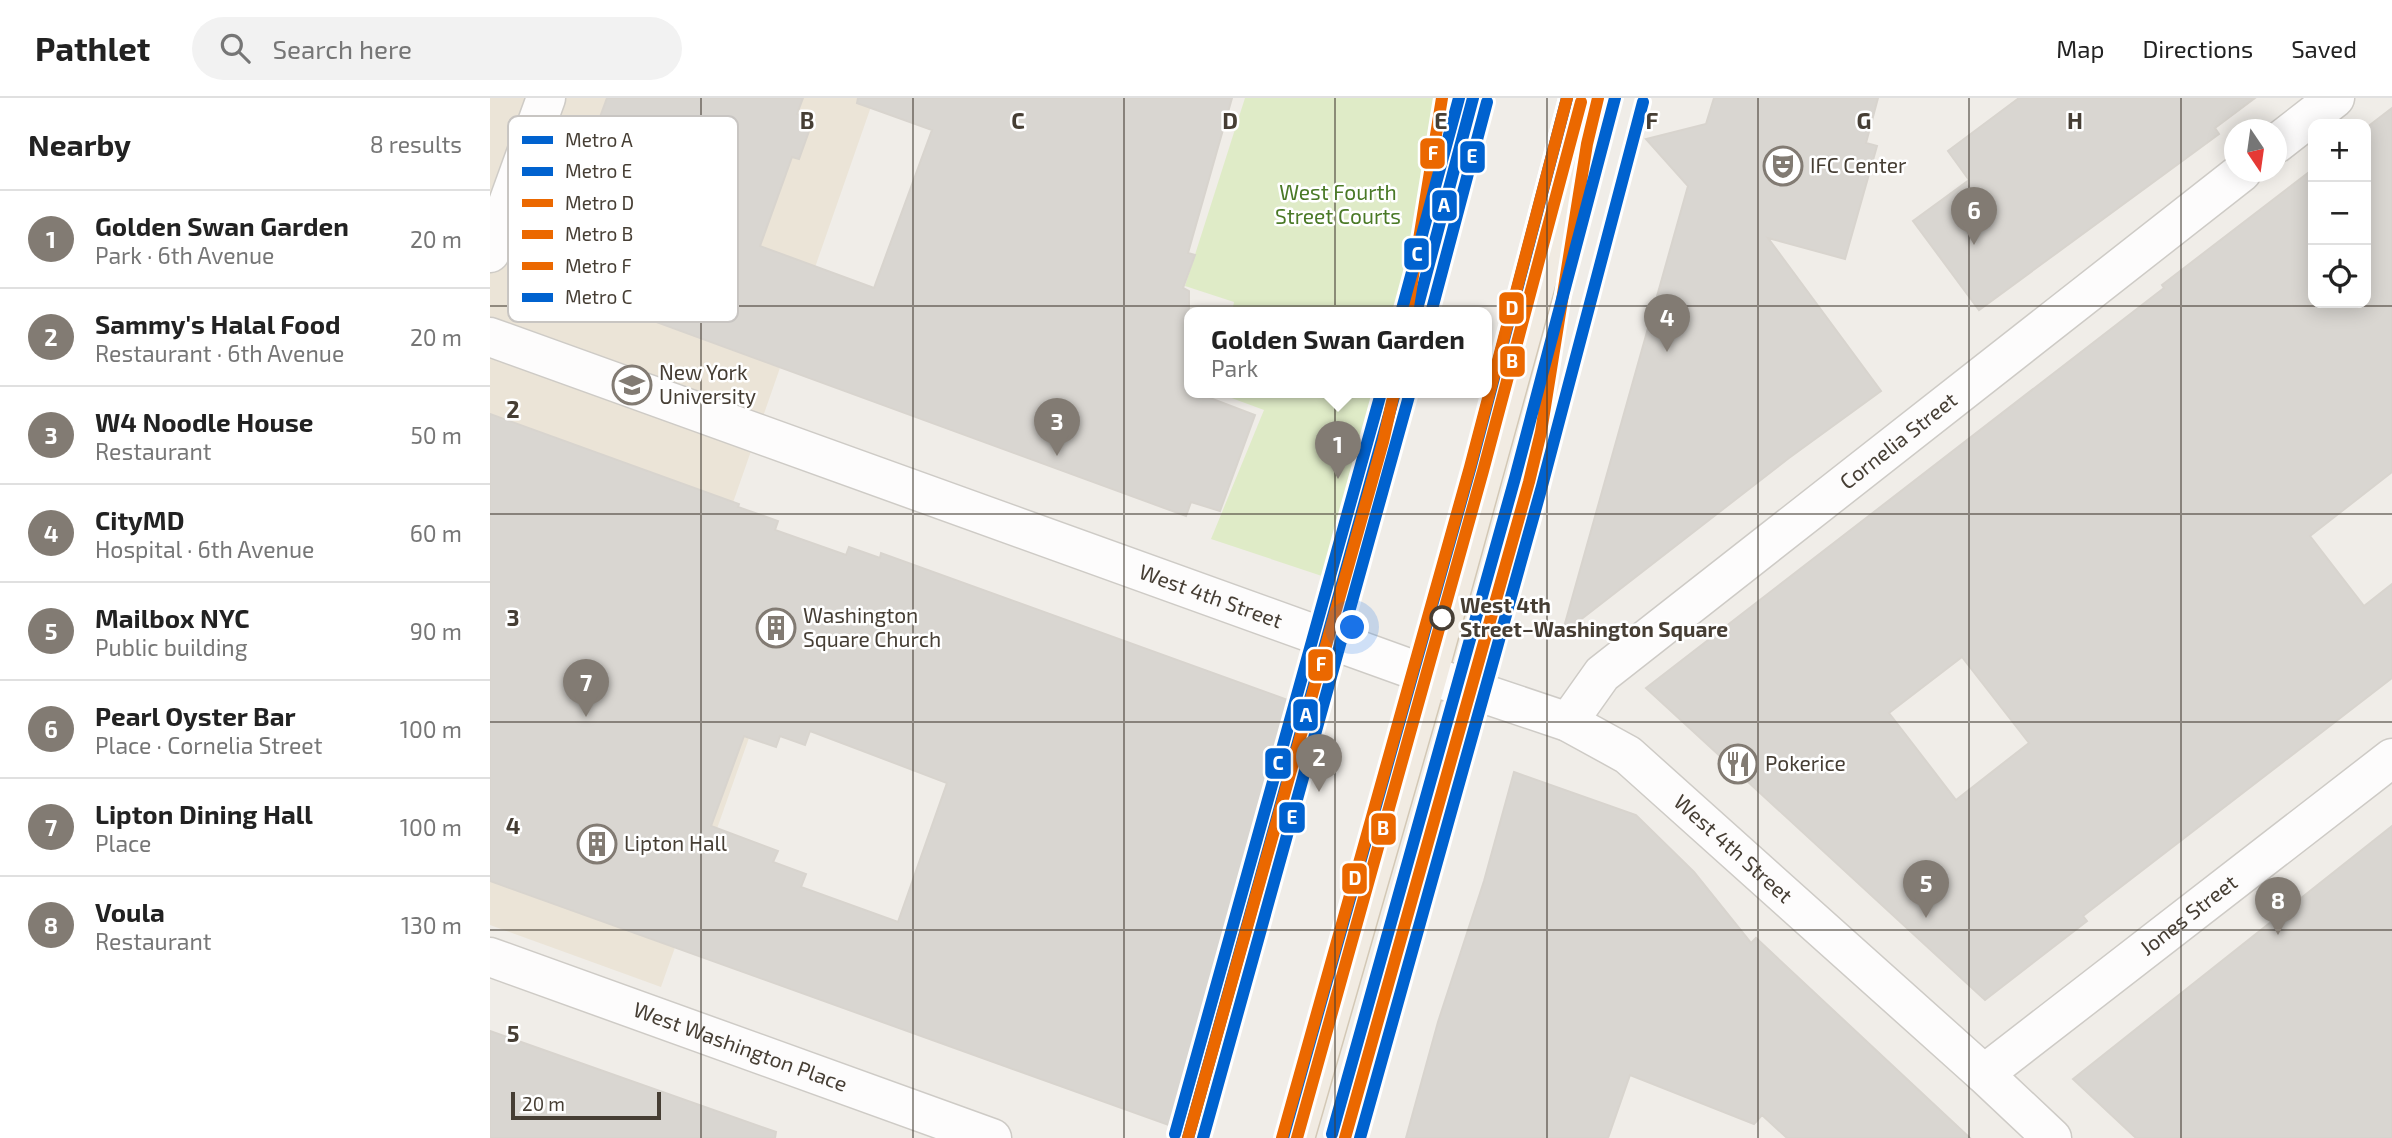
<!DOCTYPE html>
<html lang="en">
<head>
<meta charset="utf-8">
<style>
  :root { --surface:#fff; --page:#f2f2f2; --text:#222; --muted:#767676; --line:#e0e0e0; --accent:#827b73 }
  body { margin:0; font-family:"Exo 2",sans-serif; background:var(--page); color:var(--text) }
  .controls { position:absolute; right:21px; top:21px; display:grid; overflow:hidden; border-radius:14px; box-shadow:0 4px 18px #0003 }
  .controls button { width:63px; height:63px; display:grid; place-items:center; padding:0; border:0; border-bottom:2px solid var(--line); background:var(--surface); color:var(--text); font:35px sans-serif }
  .compass { position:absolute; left:1734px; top:21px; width:63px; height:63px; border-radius:50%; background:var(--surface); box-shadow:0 4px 18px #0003; rotate:167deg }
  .scale { position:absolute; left:21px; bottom:18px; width:150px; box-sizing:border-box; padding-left:7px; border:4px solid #463e34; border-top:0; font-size:19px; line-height:24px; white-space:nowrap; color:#463e34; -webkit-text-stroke:5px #fff; paint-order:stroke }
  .you { position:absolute; left:863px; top:530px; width:24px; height:24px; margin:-18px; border:5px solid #fff; border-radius:50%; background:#1a73e8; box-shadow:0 0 0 10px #1a73e833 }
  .badge { display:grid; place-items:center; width:46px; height:46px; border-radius:50%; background:var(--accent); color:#fff; font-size:23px; font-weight:700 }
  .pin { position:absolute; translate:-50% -58px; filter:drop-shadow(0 2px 4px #0008) }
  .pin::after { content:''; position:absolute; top:37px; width:24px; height:21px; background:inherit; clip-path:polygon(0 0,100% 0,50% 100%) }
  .popup { position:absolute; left:694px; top:209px; width:308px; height:91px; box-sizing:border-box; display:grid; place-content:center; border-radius:14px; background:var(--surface); filter:drop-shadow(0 2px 5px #0005); font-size:23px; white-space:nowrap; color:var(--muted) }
  .popup b { font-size:26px; color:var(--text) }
  .popup::after { content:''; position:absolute; left:50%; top:100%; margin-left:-14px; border:14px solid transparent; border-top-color:var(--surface) }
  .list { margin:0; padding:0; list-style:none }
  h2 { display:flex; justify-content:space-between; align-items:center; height:91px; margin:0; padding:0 28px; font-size:30px }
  h2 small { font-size:23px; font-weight:400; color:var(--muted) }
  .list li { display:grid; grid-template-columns:46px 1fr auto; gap:21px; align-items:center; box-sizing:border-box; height:98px; padding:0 28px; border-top:2px solid var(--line) }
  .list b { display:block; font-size:26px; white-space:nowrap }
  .list p { margin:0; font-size:23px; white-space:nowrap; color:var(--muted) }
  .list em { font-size:23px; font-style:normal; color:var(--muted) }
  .icon { flex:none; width:38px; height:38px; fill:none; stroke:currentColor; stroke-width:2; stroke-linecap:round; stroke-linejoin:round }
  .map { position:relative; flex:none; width:1902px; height:1040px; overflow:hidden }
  header { display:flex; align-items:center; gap:42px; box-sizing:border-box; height:98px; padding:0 35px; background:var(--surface); border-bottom:2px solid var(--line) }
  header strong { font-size:33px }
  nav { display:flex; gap:38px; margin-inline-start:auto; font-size:24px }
  .search { width:490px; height:63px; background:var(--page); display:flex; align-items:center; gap:18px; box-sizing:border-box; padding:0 24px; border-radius:38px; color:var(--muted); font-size:26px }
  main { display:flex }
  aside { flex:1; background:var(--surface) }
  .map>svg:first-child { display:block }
  .education { fill:#ebe4d7 }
  .green { fill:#dfebc7 }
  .building { fill:#d9d6d1; stroke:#d8d4ce; stroke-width:2; fill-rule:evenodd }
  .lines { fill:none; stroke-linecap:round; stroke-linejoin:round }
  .minor-casing { stroke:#cecbc6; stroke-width:41 }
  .major-casing { stroke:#d3c8b5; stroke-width:41 }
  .minor { stroke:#fdfcfc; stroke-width:38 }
  .major { stroke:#f1ebe2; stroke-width:38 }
  .metro-1-casing { stroke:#fff; stroke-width:18 }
  .metro-2-casing { stroke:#fff; stroke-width:18 }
  .metro-3-casing { stroke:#fff; stroke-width:18 }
  .metro-4-casing { stroke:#fff; stroke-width:18 }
  .metro-5-casing { stroke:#fff; stroke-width:18 }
  .metro-6-casing { stroke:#fff; stroke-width:18 }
  .metro-1 { stroke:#0062cf; stroke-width:12 }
  .metro-2 { stroke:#0062cf; stroke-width:12 }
  .metro-3 { stroke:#eb6800; stroke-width:12 }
  .metro-4 { stroke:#eb6800; stroke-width:12 }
  .metro-5 { stroke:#eb6800; stroke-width:12 }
  .metro-6 { stroke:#0062cf; stroke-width:12 }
  .grid { fill:none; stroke:#463e34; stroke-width:2; stroke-opacity:0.55 }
  .stop-dot { fill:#fff; stroke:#463e34; stroke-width:3.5 }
  .labels { text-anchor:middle; stroke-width:5; stroke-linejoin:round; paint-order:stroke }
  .poi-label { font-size:21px; fill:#463e34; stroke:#fff; text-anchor:start }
  .park-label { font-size:21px; fill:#4a7926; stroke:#fff }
  .street-label { font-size:21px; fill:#463e34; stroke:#fff }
  .stop-label { font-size:21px; font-weight:bold; fill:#463e34; stroke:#fff; text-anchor:start }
  .key { fill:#fff; stroke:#c8c5c2; stroke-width:2 }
  .key-label { font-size:19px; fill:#463e34 }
  .grid-label { font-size:23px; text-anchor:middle; font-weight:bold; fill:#463e34; stroke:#fff; stroke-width:5; stroke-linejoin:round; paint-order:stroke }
  .line-badge { stroke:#fff; stroke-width:2.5 }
  .badge-label { font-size:19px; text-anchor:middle; font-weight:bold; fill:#fff }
</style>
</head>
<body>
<header>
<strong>Pathlet</strong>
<div class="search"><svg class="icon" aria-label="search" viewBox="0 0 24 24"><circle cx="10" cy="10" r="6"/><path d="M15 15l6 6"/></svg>Search here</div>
<nav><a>Map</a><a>Directions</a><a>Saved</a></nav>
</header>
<main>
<aside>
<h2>Nearby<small>8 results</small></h2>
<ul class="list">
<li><span class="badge">1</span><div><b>Golden Swan Garden</b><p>Park · 6th Avenue</p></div><em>20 m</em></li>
<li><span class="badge">2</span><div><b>Sammy's Halal Food</b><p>Restaurant · 6th Avenue</p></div><em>20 m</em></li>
<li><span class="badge">3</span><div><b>W4 Noodle House</b><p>Restaurant</p></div><em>50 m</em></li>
<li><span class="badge">4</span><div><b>CityMD</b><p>Hospital · 6th Avenue</p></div><em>60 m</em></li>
<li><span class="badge">5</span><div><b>Mailbox NYC</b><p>Public building</p></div><em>90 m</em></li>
<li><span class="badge">6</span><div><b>Pearl Oyster Bar</b><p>Place · Cornelia Street</p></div><em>100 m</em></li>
<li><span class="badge">7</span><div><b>Lipton Dining Hall</b><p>Place</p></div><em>100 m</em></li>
<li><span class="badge">8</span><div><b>Voula</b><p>Restaurant</p></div><em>130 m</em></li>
</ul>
</aside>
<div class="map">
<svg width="1902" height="1040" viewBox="0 0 1902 1040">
  <rect width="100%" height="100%" fill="#f0ede8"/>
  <path class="education" d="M0,0H384L184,574L271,606L171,889L0,827Z"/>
  <path class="green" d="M755,0H967L1001,11L937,215H742L744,204L695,188Z
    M728,295H912L853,485L721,441L774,312Z"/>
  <path class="building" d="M117,0H313L307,16L323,22L309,61L302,59L270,148L384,190L442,32L367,5L368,0H742L698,155L705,157L693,190L699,193V295H707L765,317L730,413L701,404L696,418L68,188L55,169Z
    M1224,0H1388L1376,45L1387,48L1355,161L1278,140L1391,293L1299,360L1072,536L1198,88L1156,41L1216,26Z
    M1529,0H1765L1725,30L1729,36L1489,212L1423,123L1479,82L1458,53Z
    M1902,10V374L1820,438L1874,508L1902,486V580L1593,818L1597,823L1495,902L1156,590L1674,190L1672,187L1823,71V205H1876V30ZM1472,559L1539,645L1466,702L1399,615Z
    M0,316L249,406L248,409L288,423L285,432L356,457L359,449L390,460L391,455L809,606L687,1030L0,783ZM320,633L457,685L408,824L311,789L316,776L283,764L288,753L221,728L254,638L286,649L290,638L315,647Z
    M1024,674L1146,717L1204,774L1261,845L1266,840L1480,1040H1297L1272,1017L1264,1026L1140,977L1118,1040H916L948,924L994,783Z
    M1902,728V1040H1646L1583,981Z
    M0,933L286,1034L285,1040H0Z"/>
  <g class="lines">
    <defs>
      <g id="minor">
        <path d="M1786,46L1845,0"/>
        <path d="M0,155L56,0"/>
        <path id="s1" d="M0,239L938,577L1078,624L1138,657L1494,976L1562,1040"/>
        <path id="s2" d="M1078,624L1112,576L1752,74"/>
        <path id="s3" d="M0,859L502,1040"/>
        <path id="s4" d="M1494,976L1902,660"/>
      </g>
      <path id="major" d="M805,1040L938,577L1097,0"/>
    </defs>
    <use href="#minor" class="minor-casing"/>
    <use href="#major" class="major-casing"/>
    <use href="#minor" class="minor"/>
    <use href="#major" class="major"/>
    <defs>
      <path id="metro-1" d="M926,215L983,0
        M698,1040L905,295
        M793,1040L981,368L1077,0"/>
      <path id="metro-2" d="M941,215L997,4
        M713,1040L919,298
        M870,1040L1052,388L1153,4"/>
      <path id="metro-3" d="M792,1040L980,369L1077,0"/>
      <path id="metro-4" d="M807,1040L993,373L1091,4"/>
      <path id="metro-5" d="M917,215L952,0
        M698,1040L893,344L904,295
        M855,1040L1039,384L1051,334L1097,46L1108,0"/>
      <path id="metro-6" d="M912,211L969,0
        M685,1036L891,295
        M842,1036L1025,380L1125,0"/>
    </defs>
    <use href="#metro-1" class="metro-1-casing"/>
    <use href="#metro-2" class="metro-2-casing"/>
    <use href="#metro-3" class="metro-3-casing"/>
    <use href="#metro-4" class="metro-4-casing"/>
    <use href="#metro-5" class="metro-5-casing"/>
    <use href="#metro-6" class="metro-6-casing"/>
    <use href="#metro-1" class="metro-1"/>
    <use href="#metro-2" class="metro-2"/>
    <use href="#metro-3" class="metro-3"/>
    <use href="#metro-4" class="metro-4"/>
    <use href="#metro-5" class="metro-5"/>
    <use href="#metro-6" class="metro-6"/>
  </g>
  <path class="grid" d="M211,0V1040M423,0V1040M634,0V1040M845,0V1040M1057,0V1040M1268,0V1040M1479,0V1040M1691,0V1040M0,208H1902M0,416H1902M0,624H1902M0,832H1902"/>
  <defs>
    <symbol id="theatre-ring" viewBox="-11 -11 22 22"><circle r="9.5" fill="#fff" stroke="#827b73" stroke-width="1.5"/><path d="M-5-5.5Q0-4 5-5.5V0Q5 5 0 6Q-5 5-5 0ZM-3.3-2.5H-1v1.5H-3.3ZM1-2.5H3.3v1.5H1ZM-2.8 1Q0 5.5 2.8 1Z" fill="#827b73"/></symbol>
    <symbol id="university-ring" viewBox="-11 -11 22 22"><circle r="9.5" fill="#fff" stroke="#827b73" stroke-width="1.5"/><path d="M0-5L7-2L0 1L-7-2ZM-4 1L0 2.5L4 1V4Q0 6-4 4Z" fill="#827b73"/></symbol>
    <symbol id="building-ring" viewBox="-11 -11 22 22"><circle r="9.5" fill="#fff" stroke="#827b73" stroke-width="1.5"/><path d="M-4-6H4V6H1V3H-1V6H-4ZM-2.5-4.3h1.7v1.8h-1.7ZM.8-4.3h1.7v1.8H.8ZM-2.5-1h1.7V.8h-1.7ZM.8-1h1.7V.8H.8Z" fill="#827b73"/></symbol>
    <symbol id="restaurant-ring" viewBox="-11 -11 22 22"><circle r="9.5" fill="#fff" stroke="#827b73" stroke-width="1.5"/><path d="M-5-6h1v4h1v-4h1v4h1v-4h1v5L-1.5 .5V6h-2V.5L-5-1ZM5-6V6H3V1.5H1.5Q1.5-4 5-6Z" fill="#827b73"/></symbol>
  </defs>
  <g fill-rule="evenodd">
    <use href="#theatre-ring" x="1271" y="46" width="44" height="44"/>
    <use href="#university-ring" x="120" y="265" width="44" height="44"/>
    <use href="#building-ring" x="264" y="508" width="44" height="44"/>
    <use href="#restaurant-ring" x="1226" y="644" width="44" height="44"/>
    <use href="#building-ring" x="85" y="724" width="44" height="44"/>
  </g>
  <circle class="stop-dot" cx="952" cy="520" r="11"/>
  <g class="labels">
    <g class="poi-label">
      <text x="1320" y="75">IFC Center</text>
      <text x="169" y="282">New York<tspan x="169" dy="24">University</tspan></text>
      <text x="313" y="525">Washington<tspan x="313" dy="24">Square Church</tspan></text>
      <text x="1275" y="673">Pokerice</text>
      <text x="134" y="753">Lipton Hall</text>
    </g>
    <g class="park-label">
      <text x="848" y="102">West Fourth<tspan x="848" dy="24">Street Courts</tspan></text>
    </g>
    <g class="street-label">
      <text dy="7" stroke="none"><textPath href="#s2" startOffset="436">Cornelia Street</textPath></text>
      <text dy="7" stroke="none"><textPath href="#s1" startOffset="766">West 4th Street</textPath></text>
      <text dy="7" stroke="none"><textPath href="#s1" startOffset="1354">West 4th Street</textPath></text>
      <text dy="7" stroke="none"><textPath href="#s4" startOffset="259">Jones Street</textPath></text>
      <text dy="7" stroke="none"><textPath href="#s3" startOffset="266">West Washington Place</textPath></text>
    </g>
    <g class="stop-label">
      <text x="970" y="515">West 4th<tspan x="970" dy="24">Street–Washington Square</tspan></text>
    </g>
  </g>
  <rect x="18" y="18" width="230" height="206" rx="10" class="key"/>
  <rect x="32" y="38" width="31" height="8" fill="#0062cf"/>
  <rect x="32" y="69" width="31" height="9" fill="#0062cf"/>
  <rect x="32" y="101" width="31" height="8" fill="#eb6800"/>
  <rect x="32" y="132" width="31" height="9" fill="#eb6800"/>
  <rect x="32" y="164" width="31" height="8" fill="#eb6800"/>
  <rect x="32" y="195" width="31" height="9" fill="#0062cf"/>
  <g class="key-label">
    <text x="75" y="49">Metro A</text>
    <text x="75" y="80">Metro E</text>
    <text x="75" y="112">Metro D</text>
    <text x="75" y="143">Metro B</text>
    <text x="75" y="175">Metro F</text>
    <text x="75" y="206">Metro C</text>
  </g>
  <g class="grid-label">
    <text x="317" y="31">B</text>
    <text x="528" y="31">C</text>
    <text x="740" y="31">D</text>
    <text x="951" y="31">E</text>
    <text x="1162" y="31">F</text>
    <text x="1374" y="31">G</text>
    <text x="1585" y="31">H</text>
    <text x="23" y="320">2</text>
    <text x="23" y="528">3</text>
    <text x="23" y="736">4</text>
    <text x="23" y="944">5</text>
  </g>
  <g class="line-badge">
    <rect x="929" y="39" width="27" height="33" rx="7" fill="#eb6800"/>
    <rect x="969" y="42" width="27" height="34" rx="7" fill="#0062cf"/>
    <rect x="941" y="91" width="27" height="33" rx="7" fill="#0062cf"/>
    <rect x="913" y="139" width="27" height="34" rx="7" fill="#0062cf"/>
    <rect x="1008" y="193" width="27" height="34" rx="7" fill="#eb6800"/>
    <rect x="1009" y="247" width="27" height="33" rx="7" fill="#eb6800"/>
    <rect x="817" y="550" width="27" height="34" rx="7" fill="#eb6800"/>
    <rect x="802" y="600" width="27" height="34" rx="7" fill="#0062cf"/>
    <rect x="774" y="649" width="28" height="33" rx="7" fill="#0062cf"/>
    <rect x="788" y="703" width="28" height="33" rx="7" fill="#0062cf"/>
    <rect x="880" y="714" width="27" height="34" rx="7" fill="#eb6800"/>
    <rect x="851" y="764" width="27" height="33" rx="7" fill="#eb6800"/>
  </g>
  <g class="badge-label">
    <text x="943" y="62">F</text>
    <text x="982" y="65">E</text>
    <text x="954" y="114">A</text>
    <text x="927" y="163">C</text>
    <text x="1022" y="217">D</text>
    <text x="1022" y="270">B</text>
    <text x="831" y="573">F</text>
    <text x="816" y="624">A</text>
    <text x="788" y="672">C</text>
    <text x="802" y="726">E</text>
    <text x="893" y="737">B</text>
    <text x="865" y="787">D</text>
  </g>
</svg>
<div class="controls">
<button>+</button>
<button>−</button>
<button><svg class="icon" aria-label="locate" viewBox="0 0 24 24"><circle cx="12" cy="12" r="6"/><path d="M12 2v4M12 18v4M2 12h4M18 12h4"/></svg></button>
</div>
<svg class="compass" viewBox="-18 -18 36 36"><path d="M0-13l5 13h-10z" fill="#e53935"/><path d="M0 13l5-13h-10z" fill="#767676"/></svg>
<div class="scale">20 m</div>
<div class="you"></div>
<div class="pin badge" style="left:848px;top:381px">1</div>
<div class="popup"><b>Golden Swan Garden</b>Park</div>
<div class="pin badge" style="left:829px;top:694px">2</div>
<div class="pin badge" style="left:567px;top:358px">3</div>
<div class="pin badge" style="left:1177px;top:254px">4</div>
<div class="pin badge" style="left:1436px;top:820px">5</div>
<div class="pin badge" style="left:1484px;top:147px">6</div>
<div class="pin badge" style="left:96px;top:619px">7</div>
<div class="pin badge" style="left:1788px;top:837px">8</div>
</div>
</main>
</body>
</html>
